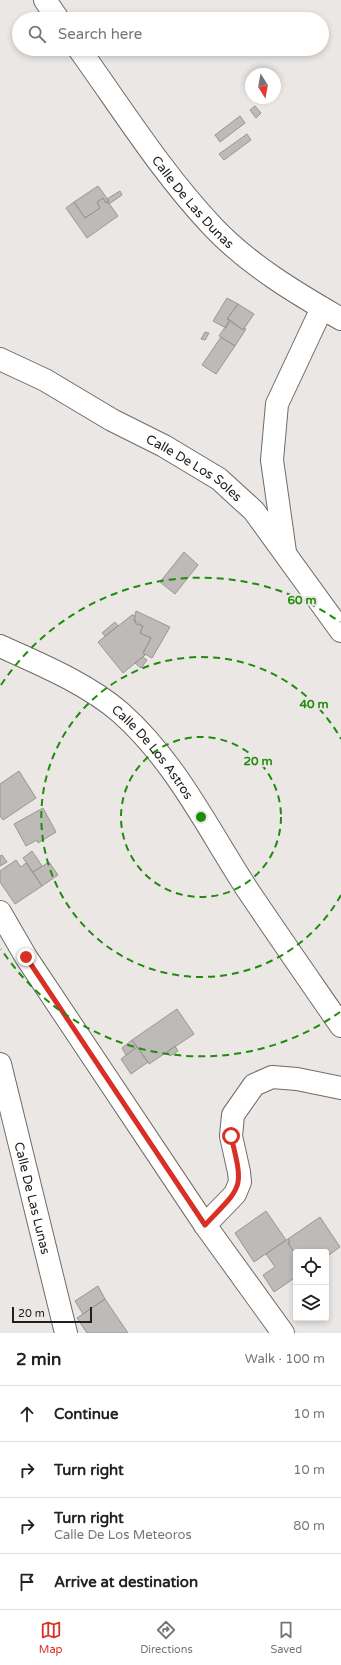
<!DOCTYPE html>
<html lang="en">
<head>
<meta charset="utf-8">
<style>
  :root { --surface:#fff; --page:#f6f6f6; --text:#222; --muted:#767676; --line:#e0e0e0; --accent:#d93025 }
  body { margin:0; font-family:"Varela Round",sans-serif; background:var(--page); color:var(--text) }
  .controls { position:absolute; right:12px; bottom:12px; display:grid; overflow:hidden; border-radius:4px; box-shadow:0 2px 6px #0003 }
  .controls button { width:36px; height:36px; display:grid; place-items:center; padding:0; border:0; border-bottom:1px solid var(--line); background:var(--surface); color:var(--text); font:20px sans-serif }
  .compass { position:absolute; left:245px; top:68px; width:36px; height:36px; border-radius:50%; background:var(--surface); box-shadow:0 2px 6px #0003; rotate:169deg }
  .scale { position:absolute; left:12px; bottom:10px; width:80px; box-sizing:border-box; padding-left:4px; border:2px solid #21201f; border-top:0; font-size:11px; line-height:14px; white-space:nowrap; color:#21201f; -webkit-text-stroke:3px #eae7e5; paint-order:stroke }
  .stop { position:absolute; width:12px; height:12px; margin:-9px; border:3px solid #d93025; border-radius:50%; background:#fff }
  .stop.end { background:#d93025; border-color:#fff; box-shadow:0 1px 4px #0008 }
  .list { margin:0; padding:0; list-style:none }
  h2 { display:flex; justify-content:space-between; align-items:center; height:52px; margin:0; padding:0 16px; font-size:17px }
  h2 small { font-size:13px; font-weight:400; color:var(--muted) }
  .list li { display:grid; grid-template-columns:26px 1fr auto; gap:12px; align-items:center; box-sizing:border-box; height:56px; padding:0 16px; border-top:1px solid var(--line) }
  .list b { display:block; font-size:15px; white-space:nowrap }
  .list p { margin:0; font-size:13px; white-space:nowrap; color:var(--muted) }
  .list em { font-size:13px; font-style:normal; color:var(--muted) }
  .icon { flex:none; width:22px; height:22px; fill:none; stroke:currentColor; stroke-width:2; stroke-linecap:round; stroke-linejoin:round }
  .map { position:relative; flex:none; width:341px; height:1333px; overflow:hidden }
  .search { position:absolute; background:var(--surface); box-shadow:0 2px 6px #0003; left:12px; right:12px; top:12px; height:44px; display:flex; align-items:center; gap:10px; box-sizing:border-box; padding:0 14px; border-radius:22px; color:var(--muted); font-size:15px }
  .sheet { height:276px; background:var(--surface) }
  nav { display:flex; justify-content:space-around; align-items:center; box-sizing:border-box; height:56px; border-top:1px solid var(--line); background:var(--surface); font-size:11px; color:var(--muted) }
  nav a { display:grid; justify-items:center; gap:2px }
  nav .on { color:var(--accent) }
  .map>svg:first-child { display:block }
  .building { fill:#bdbab8; stroke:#999694 }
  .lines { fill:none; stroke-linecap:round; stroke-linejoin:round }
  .street-casing { stroke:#6e6b6a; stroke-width:24 }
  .street { stroke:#fff; stroke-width:22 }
  .route { stroke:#d93025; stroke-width:5 }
  .ring { fill:none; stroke:#208c0c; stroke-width:2; stroke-dasharray:7 5 }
  .labels { text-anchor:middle; stroke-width:4; stroke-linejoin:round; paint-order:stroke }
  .street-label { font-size:13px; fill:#21201f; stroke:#eae7e5 }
  .centre { fill:#208c0c; stroke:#eae7e5; stroke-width:2 }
  .ring-label { font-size:12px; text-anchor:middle; font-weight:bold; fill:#208c0c; stroke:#eae7e5; stroke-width:4; stroke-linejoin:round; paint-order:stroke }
</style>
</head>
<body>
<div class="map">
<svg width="341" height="1333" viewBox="0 0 341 1333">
  <rect width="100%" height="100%" fill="#eae7e5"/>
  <path class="building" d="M255,106L261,113L256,118L250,110Z
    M240,116L245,123L220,142L215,135Z
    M247,134L251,140L224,160L219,154Z
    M98,186L109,201L106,203L103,198L97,202L100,208L85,218L74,202Z
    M120,191L122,195L109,204L107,199Z
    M103,198L106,203L108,202L118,216L87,238L66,208L74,202L85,218L100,208L97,202Z
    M227,298L238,304L227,319L230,320L226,328L213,321Z
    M238,304L254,314L243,330L227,319Z
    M230,320L243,330L244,328L246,329L235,346L219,336Z
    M205,332L209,333L205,340L201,339Z
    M221,337L235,346L216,374L202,365Z
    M184,552L198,565L175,594L160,582Z
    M136,611L170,627L152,658L143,653L151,638L140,633L143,626L134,621Z
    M132,615H134L136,624L143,626L140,633L151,638L143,653L145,655L123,673L98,642Z
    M115,622L118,626L105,636L102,633Z
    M143,657L147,660L141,668L135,663Z
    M19,771L36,798L3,820L0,816V784Z
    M43,808L56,832L38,843L37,840L26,846L14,824Z
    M32,851L42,866L33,872L23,858Z
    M2,855L7,862L0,866V856Z
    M16,860L21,867L26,863L42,886L15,904L0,882V871Z
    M49,862L58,875L42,886L33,872Z
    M177,1009L194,1034L149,1064L132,1040Z
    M132,1040L137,1047L126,1055L122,1048Z
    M175,1046L178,1051L170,1056L167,1052Z
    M137,1047L148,1062L131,1074L121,1059Z
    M266,1211L286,1240L254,1262L235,1233Z
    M320,1217L340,1247L326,1257V1252H296V1255L288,1243L290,1242L288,1239Z
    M288,1239L290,1242L288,1243L296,1255V1277L274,1292L263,1275L275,1267L266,1254Z
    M98,1286L105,1299L83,1314L75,1301Z
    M105,1299L128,1333H87L77,1318Z"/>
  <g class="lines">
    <defs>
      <g id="street">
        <path d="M45,0L58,19"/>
        <path id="s1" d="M79,49C122,109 162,173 213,227C249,265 296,293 341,319"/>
        <path id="s2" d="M0,359L45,380L112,420L164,446L219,479L254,511L341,631"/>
        <path d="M285,552L272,460L277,404L322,308"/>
        <path id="s3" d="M0,646C40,664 88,684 121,713C176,762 208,829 247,889C278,935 310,981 341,1026"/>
        <path d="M0,912L26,957L205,1225L283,1333"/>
        <path id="s4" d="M0,1064L66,1333"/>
        <path d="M205,1225L235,1194L240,1182L239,1172L231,1136L233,1115L254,1085L272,1077L297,1079L341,1088"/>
      </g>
    </defs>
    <use href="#street" class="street-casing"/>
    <use href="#street" class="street"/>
  </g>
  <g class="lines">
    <path class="route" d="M26,957L205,1225C243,1185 244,1190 231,1136"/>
  </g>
  <g class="ring">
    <circle cx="201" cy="817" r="80"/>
    <path d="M341 895A160 160 0 1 1 341 739"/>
    <path d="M340 1012A240 240 0 0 1 1 949M1 685A240 240 0 0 1 340 622"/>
  </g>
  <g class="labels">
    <g class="street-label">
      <text dy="5" stroke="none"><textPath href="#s1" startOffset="191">Calle De Las Dunas</textPath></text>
      <text dy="5" stroke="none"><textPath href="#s2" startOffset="223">Calle De Los Soles</textPath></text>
      <text dy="5" stroke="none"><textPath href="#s3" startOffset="189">Calle De Los Astros</textPath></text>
      <text dy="5" stroke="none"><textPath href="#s4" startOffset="138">Calle De Las Lunas</textPath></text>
    </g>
  </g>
  <circle cx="201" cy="817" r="6" class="centre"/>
  <g class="ring-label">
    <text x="302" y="604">60 m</text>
    <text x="314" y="708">40 m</text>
    <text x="258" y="765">20 m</text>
  </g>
</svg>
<div class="controls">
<button><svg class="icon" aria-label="locate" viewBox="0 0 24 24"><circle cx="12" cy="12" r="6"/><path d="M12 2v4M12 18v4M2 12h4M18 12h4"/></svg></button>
<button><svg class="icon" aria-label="layers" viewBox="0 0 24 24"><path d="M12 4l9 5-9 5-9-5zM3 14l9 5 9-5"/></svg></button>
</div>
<svg class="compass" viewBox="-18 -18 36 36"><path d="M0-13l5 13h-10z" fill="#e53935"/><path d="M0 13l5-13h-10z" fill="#767676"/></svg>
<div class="scale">20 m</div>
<div class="stop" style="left:231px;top:1136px"></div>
<div class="stop end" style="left:26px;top:957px"></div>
<div class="search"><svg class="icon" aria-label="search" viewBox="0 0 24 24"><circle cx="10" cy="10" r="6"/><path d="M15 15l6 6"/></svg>Search here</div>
</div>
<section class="sheet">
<h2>2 min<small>Walk · 100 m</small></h2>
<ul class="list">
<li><svg class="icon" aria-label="ahead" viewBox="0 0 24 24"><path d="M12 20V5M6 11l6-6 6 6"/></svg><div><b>Continue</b></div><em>10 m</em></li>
<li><svg class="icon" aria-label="right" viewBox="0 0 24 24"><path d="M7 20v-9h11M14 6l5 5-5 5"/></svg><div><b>Turn right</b></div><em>10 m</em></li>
<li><svg class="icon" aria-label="right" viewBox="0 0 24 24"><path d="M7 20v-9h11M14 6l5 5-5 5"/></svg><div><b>Turn right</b><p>Calle De Los Meteoros</p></div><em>80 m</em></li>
<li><svg class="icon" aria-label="arrive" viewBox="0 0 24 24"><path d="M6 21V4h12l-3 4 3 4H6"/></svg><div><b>Arrive at destination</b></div></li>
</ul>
</section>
<nav>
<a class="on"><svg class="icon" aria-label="map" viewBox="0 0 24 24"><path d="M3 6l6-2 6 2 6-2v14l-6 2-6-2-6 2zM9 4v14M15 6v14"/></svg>Map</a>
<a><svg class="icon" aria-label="directions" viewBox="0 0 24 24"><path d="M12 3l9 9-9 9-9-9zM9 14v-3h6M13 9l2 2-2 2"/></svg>Directions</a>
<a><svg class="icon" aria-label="saved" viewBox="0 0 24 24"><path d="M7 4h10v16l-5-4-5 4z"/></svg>Saved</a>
</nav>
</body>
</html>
